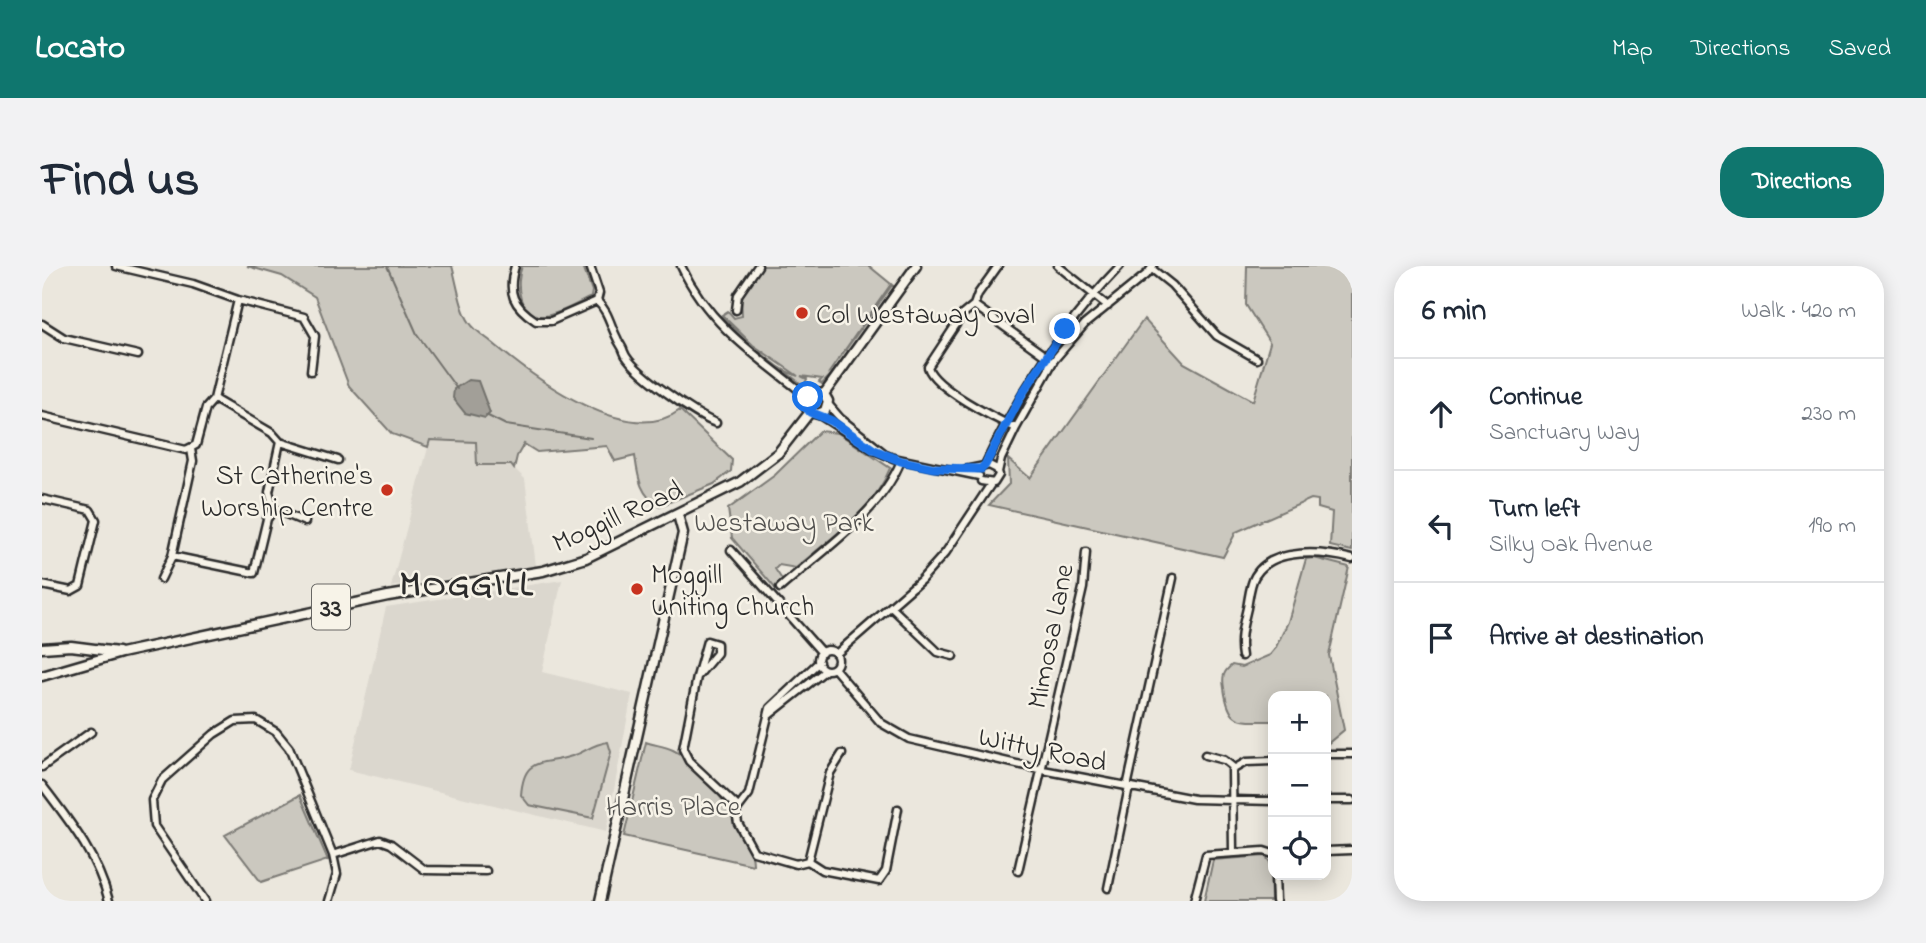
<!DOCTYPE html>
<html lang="en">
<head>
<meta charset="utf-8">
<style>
  :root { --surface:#fff; --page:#f2f2f3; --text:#1f2937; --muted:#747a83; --line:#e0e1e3; --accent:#0f766e }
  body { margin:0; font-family:"Indie Flower",sans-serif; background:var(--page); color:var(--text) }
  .controls { position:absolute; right:21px; bottom:21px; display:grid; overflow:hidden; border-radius:14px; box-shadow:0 4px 18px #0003 }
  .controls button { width:63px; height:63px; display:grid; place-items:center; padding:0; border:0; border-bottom:2px solid var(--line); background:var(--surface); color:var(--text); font:35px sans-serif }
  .stop { position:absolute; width:21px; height:21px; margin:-16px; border:5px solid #1a73e8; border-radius:50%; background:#fff }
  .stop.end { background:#1a73e8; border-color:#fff; box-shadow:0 2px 7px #0008 }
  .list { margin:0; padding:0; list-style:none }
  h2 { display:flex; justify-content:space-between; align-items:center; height:91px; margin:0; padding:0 28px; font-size:30px }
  h2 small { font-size:23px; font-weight:400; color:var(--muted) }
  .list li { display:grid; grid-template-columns:46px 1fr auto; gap:21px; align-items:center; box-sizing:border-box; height:112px; padding:0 28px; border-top:2px solid var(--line) }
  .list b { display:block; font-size:26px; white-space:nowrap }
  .list p { margin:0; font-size:23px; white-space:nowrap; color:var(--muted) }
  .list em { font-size:23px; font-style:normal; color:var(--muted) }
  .icon { flex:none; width:38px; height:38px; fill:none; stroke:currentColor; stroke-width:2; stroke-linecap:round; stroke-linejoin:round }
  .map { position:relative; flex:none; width:1310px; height:635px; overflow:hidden; border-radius:28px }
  header { display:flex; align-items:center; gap:42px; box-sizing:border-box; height:98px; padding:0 35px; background:var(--accent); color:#fff }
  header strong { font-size:33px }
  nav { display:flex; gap:38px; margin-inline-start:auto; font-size:24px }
  .intro { display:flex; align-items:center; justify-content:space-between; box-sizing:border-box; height:168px; padding:0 42px }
  h1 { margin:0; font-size:49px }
  .button { padding:18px 32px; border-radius:28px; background:var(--accent); color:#fff; font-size:24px; font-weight:700 }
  main { display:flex; gap:42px; padding:0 42px }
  aside { flex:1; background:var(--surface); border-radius:28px; box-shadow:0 4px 18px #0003 }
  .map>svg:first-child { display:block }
  .built { fill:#dbd7ce }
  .green { fill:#cbc8bf; stroke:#7b7a75; stroke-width:2 }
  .water { fill:#a29f98; stroke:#72716c; stroke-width:2 }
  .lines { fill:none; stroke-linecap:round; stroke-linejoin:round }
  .stream { stroke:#72716c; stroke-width:2 }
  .minor-casing { stroke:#2b2b2b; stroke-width:11 }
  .major-casing { stroke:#2b2b2b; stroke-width:13 }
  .minor { stroke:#f7f3e8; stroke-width:6 }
  .major { stroke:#f7f3e8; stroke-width:8 }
  .route { stroke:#1a73e8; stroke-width:9 }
  .poi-dot { fill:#c8321e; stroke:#f7f3e8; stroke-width:2.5 }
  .labels { text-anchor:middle; stroke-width:5; stroke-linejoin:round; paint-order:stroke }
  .shield { fill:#f7f3e8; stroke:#686764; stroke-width:2 }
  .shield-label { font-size:26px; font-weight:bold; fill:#2b2b2b }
  .poi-label { font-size:28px; fill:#2b2b2b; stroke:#f7f3e8; text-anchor:start }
  .street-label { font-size:28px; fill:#2b2b2b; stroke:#f7f3e8 }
  .park-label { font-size:28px; fill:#535250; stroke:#f7f3e8 }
  .district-label { font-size:35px; font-weight:bold; letter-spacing:2px; fill:#2b2b2b; stroke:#f7f3e8 }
</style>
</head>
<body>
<header>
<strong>Locato</strong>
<nav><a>Map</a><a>Directions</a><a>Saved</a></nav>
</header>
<div class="intro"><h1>Find us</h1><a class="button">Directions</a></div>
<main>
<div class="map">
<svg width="1310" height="635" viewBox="0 0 1310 635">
  <rect width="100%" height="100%" fill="#ebe7dd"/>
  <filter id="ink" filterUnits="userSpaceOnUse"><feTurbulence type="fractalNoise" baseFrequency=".0143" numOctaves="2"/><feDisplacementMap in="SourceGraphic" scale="14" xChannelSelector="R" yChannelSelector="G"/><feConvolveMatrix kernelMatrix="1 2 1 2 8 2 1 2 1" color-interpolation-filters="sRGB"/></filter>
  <g filter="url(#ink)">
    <path class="built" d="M388,174L434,176L435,200L469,199L483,213L494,300L349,321Z
      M520,314L500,406L590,428L564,566L307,504L344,341Z"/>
    <path class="green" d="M205,0H410C415,17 418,43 428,57C433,65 445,72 452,78C492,112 587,183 638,144L690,194L689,205L672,218L618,240C598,230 596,211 593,190L573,195L565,180L495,186L482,178L475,190L472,203L469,199H435L434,176L388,174L386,181L350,168L307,120L273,31L240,10Z
      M480,0H541L550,25L549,31C536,37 518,48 503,50C476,53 473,17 480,0Z
      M721,0H827L849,18L786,108L850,19L854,22L787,111L780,118L777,116L780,113L759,110L765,113L762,120L704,76L678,50C703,67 724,100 756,110L711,79L680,49L686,45L692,52L700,50L699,29Z
      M1205,0H1310V285L1288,280L1290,246L1276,242V234L1269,233L1194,266L1181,291L947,239L967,218L966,193L988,212L1102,53L1142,97L1211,135L1228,77L1204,39Z
      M778,165L796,167L848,202C832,244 787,273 754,302L737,299L733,303L741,315L733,322L690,272L686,243L733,209Z
      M1272,292L1307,301L1287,389L1302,464L1284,479V430H1231V455C1197,455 1187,459 1182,422C1180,411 1181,406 1190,399L1200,401L1228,389L1233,383L1246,356L1264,293Z
      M566,476L569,486L551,552L487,539L479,529C482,489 500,500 530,490C545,486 547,479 566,476Z
      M604,476C612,479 623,480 631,484C658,497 712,570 711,599L582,570Z
      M258,529L286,594L219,616L183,569Z
      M1223,590L1228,596L1229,635H1162L1171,594Z"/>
    <path class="water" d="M426,114L436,115L448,147L443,152L423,147L411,132L412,123Z"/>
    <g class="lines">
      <path class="stream" d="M345,0L375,68L415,123
        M444,149L464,159L549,172"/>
      <defs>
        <path id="minor" d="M74,0L151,18L196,34L262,51L273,70L269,105
          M473,0C465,27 471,40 494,55H509L555,35
          M548,0L557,27L555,35C567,46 568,59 575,72C577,78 580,79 582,86C588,104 656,151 674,157
          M639,0C667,60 716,91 766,131
          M956,0L936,28L932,39L921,48L886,101C892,122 954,153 974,162
          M1016,0L1066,40
          M1110,3L1130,19L1175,70L1215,93
          M0,8L4,0
          M932,39L1006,92L1007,103
          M694,44L696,29L716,0
          M0,58L22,72L96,89
          M172,133L196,34
          M786,138L798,152L842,187
          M776,148L832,184L851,192L937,210
          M0,150L144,184L154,179L164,142L172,133L230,167L238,176
          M238,176L296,194
          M943,199C978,125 1021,59 1078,0
          M923,204L947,199L955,203L957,209L952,217L939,215
          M956,206L959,193L974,162L1012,94L1043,58L1106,7L1111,0
          M0,233L48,244L54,254L38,320L29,325L0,319
          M232,243L263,256
          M689,284L780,387
          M130,290L212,307L225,253L232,243L227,226L238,176
          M119,313L130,290L151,195L149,183
          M738,322C780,285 837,248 859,195
          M849,341L896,386L911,390
          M665,375L675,378V387L655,411Z
          M776 394a10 10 0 1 1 20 0a10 10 0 1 1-20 0Z
          M794,388L879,314L904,286L949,218
          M1200,390C1197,373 1201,359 1205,342C1207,332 1208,318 1213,310C1231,280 1283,286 1310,293
          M777,396L728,442L707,528L694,545L696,557L712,586L754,598L766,595L788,507L800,488
          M792,402L839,457L867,473L1001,504L1152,533L1231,535
          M655,411L641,483L647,495L696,541
          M726,450L784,404
          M1284,488H1310
          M1163,489L1182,494L1192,502
          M0,501L49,466
          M0,519C28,556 55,589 67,635
          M1085,521L1131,312
          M1284,534H1310
          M1284,585L1310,584
          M1191,586L1190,504L1204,496L1231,495
          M291,589L338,574L349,578L383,604L444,605
          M766,595L780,604L837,615L844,605L856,543
          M976,605L1041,322L1044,286
          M1233,609L1234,635
          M1066,622L1087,521
          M163,635L112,560L110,534L120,514L172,468L193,455L214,454L234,466L247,482L291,589L295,608L287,635
          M1152,635L1164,589L1222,585L1231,588"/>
        <path id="major" d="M782,128L874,0
          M768,146L776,148L783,145L786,135L782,128
          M768,146L764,141L766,131L772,127L782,128
          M0,382L29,380L76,386
          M0,410L79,387L346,330L501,305L544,292L698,216L736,187L768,146
          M558,635L641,267L636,249"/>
      </defs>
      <use href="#minor" class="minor-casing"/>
      <use href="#major" class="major-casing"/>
      <use href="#minor" class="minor"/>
      <use href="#major" class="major"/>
    </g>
  </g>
  <g class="lines" filter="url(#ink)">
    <path class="route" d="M766,131L764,141L768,146L790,155L832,184L859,195L892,202L939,203L943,199L980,128L1023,63"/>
  </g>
  <g class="poi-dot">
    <circle cx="760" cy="47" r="7"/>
    <circle cx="345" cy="224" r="7"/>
    <circle cx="595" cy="323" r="7"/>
  </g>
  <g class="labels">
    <rect class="shield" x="270" y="318.5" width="38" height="45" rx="5"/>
    <g class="shield-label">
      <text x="289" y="350">33</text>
    </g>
    <g class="poi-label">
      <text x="774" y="57">Col Westaway Oval</text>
      <text x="331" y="218" text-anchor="end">St Catherine's<tspan x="331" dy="32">Worship Centre</tspan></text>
      <text x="609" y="317">Moggill<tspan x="609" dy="32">Uniting Church</tspan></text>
    </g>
    <g class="street-label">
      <text transform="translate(575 249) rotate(-24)" y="10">Moggill Road</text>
      <text transform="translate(1007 370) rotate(-79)" y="10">Mimosa Lane</text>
      <text transform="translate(1001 482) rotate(12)" y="10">Witty Road</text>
    </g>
    <g class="park-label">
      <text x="742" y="265">Westaway Park</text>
      <text x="631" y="549">Harris Place</text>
    </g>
    <g class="district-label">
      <text x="425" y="329">MOGGILL</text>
    </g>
  </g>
</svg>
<div class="controls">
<button>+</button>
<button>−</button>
<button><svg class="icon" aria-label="locate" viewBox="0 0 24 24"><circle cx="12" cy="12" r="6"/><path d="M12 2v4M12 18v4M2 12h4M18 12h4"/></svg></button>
</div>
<div class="stop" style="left:766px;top:131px"></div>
<div class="stop end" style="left:1023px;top:63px"></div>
</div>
<aside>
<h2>6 min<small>Walk · 420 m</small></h2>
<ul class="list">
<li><svg class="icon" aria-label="ahead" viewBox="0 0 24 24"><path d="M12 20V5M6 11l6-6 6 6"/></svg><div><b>Continue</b><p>Sanctuary Way</p></div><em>230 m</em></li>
<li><svg class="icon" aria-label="left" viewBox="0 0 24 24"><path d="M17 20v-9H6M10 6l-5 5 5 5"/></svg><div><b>Turn left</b><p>Silky Oak Avenue</p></div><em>190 m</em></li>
<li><svg class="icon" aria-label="arrive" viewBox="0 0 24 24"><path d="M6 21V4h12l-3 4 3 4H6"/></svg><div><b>Arrive at destination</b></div></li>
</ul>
</aside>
</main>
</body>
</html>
